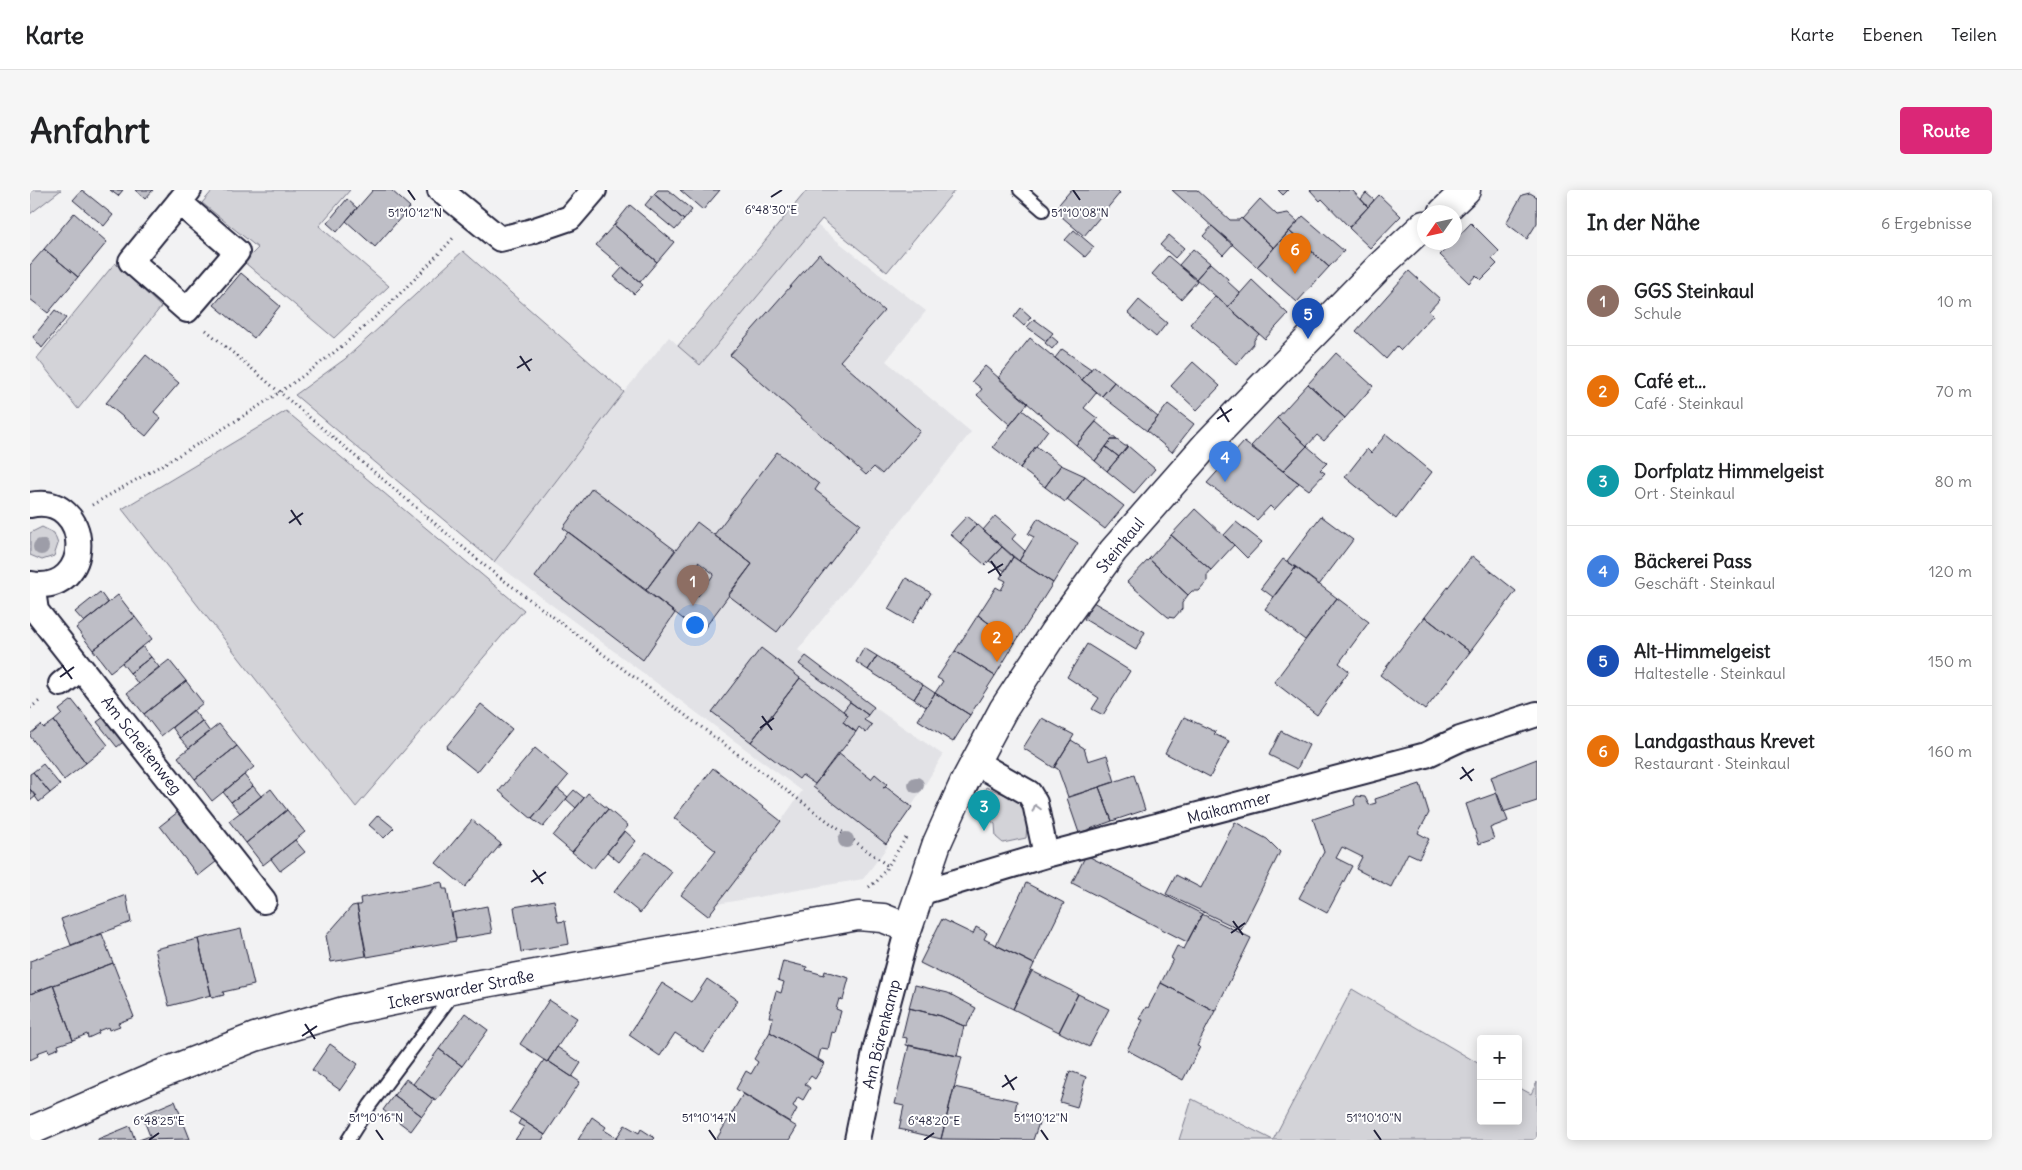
<!DOCTYPE html>
<html lang="de">
<head>
<meta charset="utf-8">
<style>
  :root { --surface:#fff; --page:#f6f6f6; --text:#202124; --muted:#757577; --line:#e0e0e0; --accent:#db2777 }
  body { margin:0; font-family:Delius,sans-serif; background:var(--page); color:var(--text) }
  .controls { position:absolute; right:15px; bottom:15px; display:grid; overflow:hidden; border-radius:5px; box-shadow:0 2px 12px #0003 }
  .controls button { width:45px; height:45px; display:grid; place-items:center; padding:0; border:0; border-bottom:1px solid var(--line); background:var(--surface); color:var(--text); font:25px sans-serif }
  .compass { position:absolute; left:1387px; top:15px; width:45px; height:45px; border-radius:50%; background:var(--surface); box-shadow:0 2px 12px #0003; rotate:236deg }
  .you { position:absolute; left:664px; top:434px; width:18px; height:18px; margin:-12px; border:4px solid #fff; border-radius:50%; background:#1a73e8; box-shadow:0 0 0 8px #1a73e833 }
  .badge { display:grid; place-items:center; width:32px; height:32px; border-radius:50%; background:var(--accent); color:#fff; font-size:16px; font-weight:700 }
  .pin { position:absolute; translate:-50% -41px; filter:drop-shadow(0 1px 2px #0008) }
  .pin::after { content:''; position:absolute; top:26px; width:18px; height:15px; background:inherit; clip-path:polygon(0 0,100% 0,50% 100%) }
  .list { margin:0; padding:0; list-style:none }
  h2 { display:flex; justify-content:space-between; align-items:center; height:65px; margin:0; padding:0 20px; font-size:21px }
  h2 small { font-size:16px; font-weight:400; color:var(--muted) }
  .list li { display:grid; grid-template-columns:32px 1fr auto; gap:15px; align-items:center; box-sizing:border-box; height:90px; padding:0 20px; border-top:1px solid var(--line) }
  .list b { display:block; font-size:19px; white-space:nowrap }
  .list p { margin:0; font-size:16px; white-space:nowrap; color:var(--muted) }
  .list em { font-size:16px; font-style:normal; color:var(--muted) }
  .map { position:relative; flex:none; width:1507px; height:950px; overflow:hidden; border-radius:5px }
  header { display:flex; align-items:center; gap:30px; box-sizing:border-box; height:70px; padding:0 25px; background:var(--surface); border-bottom:1px solid var(--line) }
  header strong { font-size:24px }
  nav { display:flex; gap:28px; margin-inline-start:auto; font-size:18px }
  .intro { display:flex; align-items:center; justify-content:space-between; box-sizing:border-box; height:120px; padding:0 30px }
  h1 { margin:0; font-size:35px }
  .button { padding:12px 22px; border-radius:5px; background:var(--accent); color:#fff; font-size:18px; font-weight:700 }
  main { display:flex; gap:30px; padding:0 30px }
  aside { flex:1; background:var(--surface); border-radius:5px; box-shadow:0 2px 12px #0003 }
  .map>svg:first-child { display:block }
  .built { fill:#e2e2e6 }
  .green { fill:#d3d3d8; stroke:#7a7a8a }
  .building { fill:#bebec6; stroke:#22223b; fill-rule:evenodd }
  .lines { fill:none; stroke-linecap:round; stroke-linejoin:round }
  .lane-casing { stroke:#22223b; stroke-width:16 }
  .street-casing { stroke:#22223b; stroke-width:28 }
  .secondary-casing { stroke:#22223b; stroke-width:31 }
  .path { stroke:#22223b; stroke-width:3; stroke-dasharray:1 4; stroke-linecap:butt }
  .lane { stroke:#fff; stroke-width:12 }
  .street { stroke:#fff; stroke-width:24 }
  .secondary { stroke:#fff; stroke-width:28 }
  .tree { fill:#9d9da8 }
  .oneway { stroke:#9c9ca7 }
  .ticks { fill:none; stroke:#22223b; stroke-width:2 }
  .labels { text-anchor:middle; stroke-width:4; stroke-linejoin:round; paint-order:stroke }
  .street-label { font-size:16px; fill:#22223b; stroke:#fff }
  .ticks-label { font-size:12px; text-anchor:middle; fill:#22223b; stroke:#fff; stroke-width:4; stroke-linejoin:round; paint-order:stroke }
</style>
</head>
<body>
<header>
<strong>Karte</strong>
<nav><a>Karte</a><a>Ebenen</a><a>Teilen</a></nav>
</header>
<div class="intro"><h1>Anfahrt</h1><a class="button">Route</a></div>
<main>
<div class="map">
<svg width="1507" height="950" viewBox="0 0 1507 950">
  <rect width="100%" height="100%" fill="#f2f2f3"/>
  <filter id="ink" filterUnits="userSpaceOnUse"><feTurbulence type="fractalNoise" baseFrequency=".02" numOctaves="2"/><feDisplacementMap in="SourceGraphic" scale="10" xChannelSelector="R" yChannelSelector="G"/><feConvolveMatrix kernelMatrix="1 2 1 2 8 2 1 2 1" color-interpolation-filters="sRGB"/></filter>
  <g filter="url(#ink)">
    <path class="built" d="M787,35L896,121L856,171L941,242L768,460L844,517L913,565L887,608L856,654L858,656L833,689L687,714L751,631L772,601L464,372L594,202L639,147L670,175Z"/>
    <path class="green" d="M0,0H31L0,24Z
      M183,0H320L289,36L359,96L304,148L214,72L228,58L172,13Z
      M777,0H925L857,82L792,29L670,175L648,156Z
      M433,61L594,202L464,372L265,205L315,169Z
      M85,73L131,117L48,219L7,168Z
      M256,221L494,420L326,617L92,319Z
      M12,337L24,343L28,354L24,366L12,370L0,365V343Z
      M956,597L991,611L998,623L996,648L973,653L966,647L965,634C961,630 955,628 951,624C945,616 953,604 956,597Z
      M1322,799L1451,875V931H1488V897L1501,904L1507,892V950H1149L1162,909L1243,950Z"/>
    <path class="building" d="M52,0L83,25L74,36L43,10Z
      M80,0H93L88,6Z
      M105,0H123L115,9Z
      M343,0H361L380,17L345,57L316,31Z
      M628,0H638L662,20L654,30L624,4Z
      M650,0H690L673,20Z
      M1041,0H1087L1090,3L1054,46L1024,20Z
      M1142,0H1167L1200,30H1209L1211,28L1244,58L1227,77Z
      M1248,0H1258L1253,5Z
      M1280,0H1322L1338,17L1319,37L1292,9L1290,11Z
      M1336,3L1344,10L1338,17L1331,9Z
      M1500,3L1507,7V33L1497,49L1476,33L1492,5Z
      M624,4L654,30L645,40L615,15Z
      M1349,5L1371,26L1340,58L1319,38Z
      M317,9L327,18L307,42L297,33Z
      M1230,9L1247,25L1258,23L1268,32L1244,58L1212,29Z
      M600,15L644,52L627,72L584,35Z
      M44,23L77,52L48,87L14,59Z
      M1273,26L1314,61L1299,77L1259,41Z
      M1441,33L1469,61L1462,69L1467,74L1451,90L1446,85L1439,93L1410,65Z
      M584,35L627,72L610,92L566,55Z
      M1182,36L1203,54L1193,65L1173,46Z
      M1044,40L1064,57L1055,67L1035,50Z
      M1259,41L1299,77L1267,112L1227,77Z
      M1139,45L1154,58L1145,68L1130,55Z
      M14,59L48,87L18,123L0,109V75Z
      M1163,59L1180,73L1166,89L1149,75Z
      M789,64L854,121L810,171L890,241L852,284L844,277L836,285L700,165Z
      M1138,66L1167,91L1151,109L1122,84Z
      M1180,73L1198,89L1197,91L1210,103L1198,117L1166,89Z
      M593,77L613,95L604,104L584,87Z
      M1379,81L1410,109L1399,121L1403,125L1371,160L1367,156L1356,169L1326,141Z
      M211,83L250,116L224,148L184,115Z
      M1222,90L1258,124L1235,149L1198,117Z
      M1185,106L1229,144L1224,150V153L1206,174L1160,134Z
      M1109,110L1137,133L1126,147L1098,123Z
      M991,118L1001,127L994,136L984,127Z
      M25,120L36,128L12,158L3,147Z
      M1004,129L1023,143L1016,151L997,137Z
      M1021,146L1028,152L1022,159L1015,153Z
      M1000,148L1067,202L1054,218L1068,229L1046,255L968,188Z
      M1032,159L1061,179L1052,190L1025,168Z
      M1306,163L1343,196L1315,228L1278,194Z
      M116,165L149,193L124,222L131,228L116,246L76,213Z
      M1163,172L1190,196L1167,220L1141,196Z
      M955,176L998,213L980,235L947,205L952,199L942,191Z
      M1064,176L1084,192L1072,206L1052,190Z
      M1084,192L1128,227L1117,241L1072,206Z
      M1278,194L1315,228L1294,251L1287,245L1277,256L1247,228Z
      M1138,214L1164,234L1142,262L1117,241Z
      M992,220L1018,240L990,278L963,257Z
      M1247,228L1277,256L1253,281L1221,256Z
      M1066,232L1087,250H1081L1065,271L1046,255Z
      M1356,244L1402,282L1366,329L1315,287L1337,259L1341,263Z
      M1081,250H1087L1095,256H1098L1089,267L1076,257Z
      M1214,252L1269,293L1244,320L1240,316L1227,330L1177,293Z
      M1006,256L1031,275L1015,297L990,278Z
      M1098,256L1125,279L1104,303L1077,281Z
      M1277,256L1297,273L1290,280L1295,283L1279,300L1253,281Z
      M1076,257L1089,267L1077,281L1065,271Z
      M747,262L789,294L785,300L830,334L747,442L698,405L722,374L684,345Z
      M1031,275L1055,286L1035,312L1015,297Z
      M1055,286L1094,316L1075,339L1037,310Z
      M562,298L645,360L616,400L533,338Z
      M1165,319L1204,355L1181,380L1141,345Z
      M937,326L947,334L930,353L920,344Z
      M965,326L986,344L982,349L995,361L989,371L953,340Z
      M1291,326L1323,350L1289,395L1257,371Z
      M1008,328L1048,353L1023,393L989,371L1004,347L998,344Z
      M667,332L722,374L671,443L616,400ZM668,372L684,384L668,406L652,394Z
      M1206,332L1232,352L1217,368L1194,345Z
      M947,334L972,357L955,375L930,353Z
      M538,342L645,423L613,470L505,387Z
      M1141,345L1181,380L1177,385V392L1169,401H1162L1158,405L1119,369Z
      M972,357L983,367L975,381L959,371Z
      M1442,366L1486,401L1440,462L1395,427Z
      M983,367L1023,393L985,453L948,425L966,397L971,400L976,391L970,388Z
      M1119,369L1158,405L1152,413V419L1144,428L1138,427L1097,392Z
      M1253,369L1266,377L1243,407L1231,398Z
      M1266,377L1307,408L1275,450L1235,419Z
      M876,388L901,403L882,433L858,419Z
      M70,402L78,413L54,432L45,422Z
      M88,405L105,427L63,460L46,438Z
      M1307,408L1339,432L1309,473L1319,481L1287,525L1244,492Z
      M1063,412L1115,442L1106,460L1054,429Z
      M948,425L985,453L965,486L925,461Z
      M105,427L122,449L80,482L63,460Z
      M1395,427L1440,462L1395,520L1350,485Z
      M1057,454L1100,481L1073,525L1062,519L1069,508L1037,487Z
      M112,456L121,467L100,483L92,473Z
      M731,458L770,488L721,552L682,522Z
      M834,458L847,466L838,480L826,472Z
      M925,461L965,486L940,525L905,503L913,491L907,488Z
      M776,466L844,517L838,525L769,474Z
      M847,466L893,495L884,509L838,480Z
      M121,467L129,477L108,494L100,483Z
      M139,470L156,491L114,524L97,503Z
      M770,488L818,525L813,532L826,542L785,594L772,585L769,589L721,552Z
      M156,491L173,513L131,546L114,524Z
      M893,495L905,503L896,517L884,509Z
      M905,503L940,525L923,552L888,530Z
      M42,510L78,555L56,573L24,531L32,524L29,520Z
      M820,512L838,525L834,530L842,535L836,543L829,537L826,542L813,532L818,525L813,521Z
      M451,514L482,539L447,582L416,557Z
      M163,520L172,531L150,548L142,537Z
      M78,524L97,549L87,557L67,532Z
      M1154,527L1186,542L1184,544L1199,551L1180,587L1135,563Z
      M1012,528L1044,545L1024,578L993,558Z
      M24,531L56,573L34,590L0,546V544L11,535L14,538Z
      M172,531L180,542L159,558L150,548Z
      M189,534L207,556L165,589L148,567Z
      M1251,541L1279,555L1267,579L1239,565Z
      M1041,550L1054,558L1058,571L1077,565L1085,592L1038,607L1028,579L1024,577Z
      M207,556L224,577L182,611L165,589Z
      M505,558L538,586L502,629L469,601Z
      M808,563L841,589L845,584L857,594L853,598L856,597L882,617L856,654L783,597Z
      M1507,569V611L1473,622L1461,587Z
      M13,574L30,595L20,603L3,582Z
      M683,578L751,631L678,726L651,705L686,661L644,628Z
      M3,582L20,603L9,612L0,599V584Z
      M214,585L223,596L201,612L193,602Z
      M1104,585L1115,620L1082,631L1069,597Z
      M1390,594L1399,623L1388,643L1399,649L1389,668L1378,663L1361,697L1326,679L1332,667L1312,657L1306,668L1322,676L1297,723L1269,708L1294,662L1283,629L1325,615L1324,610L1327,606L1335,607L1339,615L1346,613L1345,609Z
      M223,596L231,606L210,623L201,612Z
      M1069,597L1082,631L1049,643L1037,608Z
      M527,598L538,607L513,637L502,629Z
      M0,599L6,606L0,611Z
      M241,599L257,620L216,653L199,631Z
      M544,600L554,608L546,618L536,609Z
      M558,603L578,619L542,662L523,646Z
      M1467,603L1478,631L1462,637L1460,638L1464,649L1449,654L1436,614Z
      M153,618L191,668L168,686L130,636Z
      M578,619L598,636L563,679L542,662Z
      M257,620L275,642L233,675L216,653Z
      M348,625L364,638L354,648L339,635Z
      M442,630L471,654L435,697L406,673Z
      M1205,632L1237,649L1250,662L1211,740L1136,704L1146,685L1171,698Z
      M595,641L606,651L589,672L577,662Z
      M265,650L275,662L250,681L241,669Z
      M616,662L642,682L610,723L584,702Z
      M1056,665L1172,724L1157,752L1042,693Z
      M412,692L413,699H417L426,751L337,767L327,715H331L330,708Z
      M996,693L1034,713L1004,774L966,755Z
      M96,705L101,732L41,755L31,729Z
      M524,710L528,732L535,731L539,754L491,762L484,717Z
      M327,715L336,766L301,772L296,746L322,716Z
      M457,716L462,743L426,749L422,723Z
      M1172,724L1221,748L1185,821L1131,793L1143,769L1141,768L1147,756L1154,759Z
      M912,729L943,744L946,737L957,743L954,749L1004,774L983,819L890,773Z
      M211,739L224,795L193,802L194,805L182,808L168,749Z
      M72,744L83,773L0,804V771Z
      M168,749L181,805L139,816L125,759Z
      M753,771L777,777L776,780L794,785L795,781L819,788L813,810L809,809L806,819L811,821L805,843L802,842L798,860L791,859L788,869L795,873L794,874L740,842L743,827H739L746,801L751,803L754,792L748,790Z
      M83,773L104,827L88,833L90,836L79,840L78,837L68,841L69,843L58,848L57,844L43,850L23,795Z
      M1002,781L1048,804L1029,842L983,819Z
      M677,789L708,810L674,862L645,843L630,866L599,845L632,793L662,812Z
      M1131,793L1185,821L1167,856L1170,857L1153,890L1097,860L1113,830L1109,829L1116,817L1118,818Z
      M23,795L43,850L28,855L29,858L19,862L18,859L7,863L8,866L0,870V804Z
      M885,795L918,803L946,818L936,837L911,826L879,818Z
      M1048,804L1079,819L1059,857L1029,842Z
      M519,810L547,828L517,872L490,854Z
      M879,818L911,826L934,836L927,866L876,855L877,848L872,847Z
      M435,823L458,840L432,876L409,859Z
      M740,842L794,874L785,889L781,886L775,894L780,898L773,910L768,907L763,916L767,919L760,932L706,899L716,881L721,884L728,872L724,869Z
      M300,854L328,874L310,900L282,880Z
      M879,855L932,867L911,949L869,939L874,916L865,914Z
      M527,857L551,873L542,887L518,871Z
      M409,859L432,876L406,911L383,894Z
      M514,870L517,872L518,871L550,892L515,945L480,922Z
      M1040,881L1056,887L1047,917L1030,912Z
      M376,889L404,910L392,926L364,905Z
      M924,897L987,911L985,921L1011,927L1003,950L911,949Z
      M713,904L767,937L759,950H686Z
      M364,905L392,926L381,941L353,920Z
      M145,911L160,949L109,950L120,946L112,925Z
      M562,927L576,937L574,940L587,948L585,950H548Z
      M491,929L515,945L512,950H485L494,937L488,934Z
      M595,935L609,943L611,939L625,948L623,950H585Z
      M100,936L105,950H68V949Z"/>
    <g class="lines">
      <defs>
        <path id="lane" d="M990,0L1013,20
          M318,950L340,915L426,800"/>
        <path id="street" d="M410,0L470,49L499,42L540,28L564,0
          M149,12L207,62L157,120L101,71L159,0
          M0,315C63,302 66,406 0,394
          M2,394L6,421L234,711
          M31,494L51,478
          M945,572L999,603L1005,613L1016,665
          M889,703L1016,665L1396,565L1430,549L1507,524
          M827,950L846,857L878,738"/>
        <path id="secondary" d="M1413,22L1436,0
          M0,941L131,884L225,847L314,821L427,798L828,726L853,728L878,738L907,653L934,593L973,520L1024,442L1083,361L1177,254L1228,201L1349,77L1394,35"/>
      </defs>
      <use href="#lane" class="lane-casing"/>
      <use href="#street" class="street-casing"/>
      <use href="#secondary" class="secondary-casing"/>
      <path class="path" d="M176,140L460,380L858,676L877,646
        M62,315C144,268 228,222 302,164C346,129 387,88 425,46
        M0,518L11,510
        M839,697L847,691L858,676"/>
      <use href="#lane" class="lane"/>
      <use href="#street" class="street"/>
      <use href="#secondary" class="secondary"/>
    </g>
    <g class="tree">
      <circle cx="11" cy="357" r="8"/>
      <circle cx="886" cy="595" r="8"/>
      <circle cx="816" cy="650" r="8"/>
    </g>
    <defs><path id="oneway-chevron" d="M-2-3.5L2.5 0L-2 3.5" fill="none" stroke-width="1.6" stroke-linecap="round" stroke-linejoin="round" transform="scale(1.25)"/></defs>
    <use class="oneway" href="#oneway-chevron" transform="translate(1006 618) rotate(-106)"/>
  </g>
  <path class="ticks" d="M378,0L385,10M1043,0L1050,10M741,7L752,0M490,166L500,181M487,178L502,169M1190,217L1199,232M1187,229L1202,219M261,320L271,335M259,333L273,323M961,371L971,386M958,383L973,374M32,475L42,489M30,487L44,477M732,526L742,540M730,538L744,528M1432,577L1442,591M1430,589L1444,579M503,680L513,694M501,692L516,682M1203,731L1213,745M1201,743L1215,733M275,834L285,849M272,846L287,836M975,885L984,900M972,897L987,887M346,940L353,950M679,940L686,950M1011,940L1018,950M1344,940L1351,950M119,950L129,943M894,950L904,943"/>
  <g class="labels">
    <g class="street-label">
      <text transform="translate(1090 355) rotate(-51)" y="6">Steinkaul</text>
      <text transform="translate(112 555) rotate(52)" y="6">Am Scheitenweg</text>
      <text transform="translate(1199 617) rotate(-15)" y="6">Maikammer</text>
      <text transform="translate(431 799) rotate(-11)" y="6">Ickerswarder Straße</text>
      <text transform="translate(851 844) rotate(-76)" y="6">Am Bärenkamp</text>
    </g>
  </g>
  <g class="ticks-label">
    <text x="741" y="24">6°48'30"E</text>
    <text x="385" y="27">51°10'12"N</text>
    <text x="1050" y="27">51°10'08"N</text>
    <text x="346" y="932">51°10'16"N</text>
    <text x="679" y="932">51°10'14"N</text>
    <text x="1011" y="932">51°10'12"N</text>
    <text x="1344" y="932">51°10'10"N</text>
    <text x="129" y="935">6°48'25"E</text>
    <text x="904" y="935">6°48'20"E</text>
  </g>
</svg>
<div class="controls">
<button>+</button>
<button>−</button>
</div>
<svg class="compass" viewBox="-18 -18 36 36"><path d="M0-13l5 13h-10z" fill="#e53935"/><path d="M0 13l5-13h-10z" fill="#757577"/></svg>
<div class="you"></div>
<div class="pin badge" style="left:663px;top:416px;background:#8d6e63">1</div>
<div class="pin badge" style="left:967px;top:472px;background:#e8710a">2</div>
<div class="pin badge" style="left:954px;top:641px;background:#0f9aa8">3</div>
<div class="pin badge" style="left:1195px;top:292px;background:#3f7fe0">4</div>
<div class="pin badge" style="left:1278px;top:149px;background:#1a4fb4">5</div>
<div class="pin badge" style="left:1265px;top:84px;background:#e8710a">6</div>
</div>
<aside>
<h2>In der Nähe<small>6 Ergebnisse</small></h2>
<ul class="list">
<li><span class="badge" style="background:#8d6e63">1</span><div><b>GGS Steinkaul</b><p>Schule</p></div><em>10 m</em></li>
<li><span class="badge" style="background:#e8710a">2</span><div><b>Café et...</b><p>Café · Steinkaul</p></div><em>70 m</em></li>
<li><span class="badge" style="background:#0f9aa8">3</span><div><b>Dorfplatz Himmelgeist</b><p>Ort · Steinkaul</p></div><em>80 m</em></li>
<li><span class="badge" style="background:#3f7fe0">4</span><div><b>Bäckerei Pass</b><p>Geschäft · Steinkaul</p></div><em>120 m</em></li>
<li><span class="badge" style="background:#1a4fb4">5</span><div><b>Alt-Himmelgeist</b><p>Haltestelle · Steinkaul</p></div><em>150 m</em></li>
<li><span class="badge" style="background:#e8710a">6</span><div><b>Landgasthaus Krevet</b><p>Restaurant · Steinkaul</p></div><em>160 m</em></li>
</ul>
</aside>
</main>
</body>
</html>
